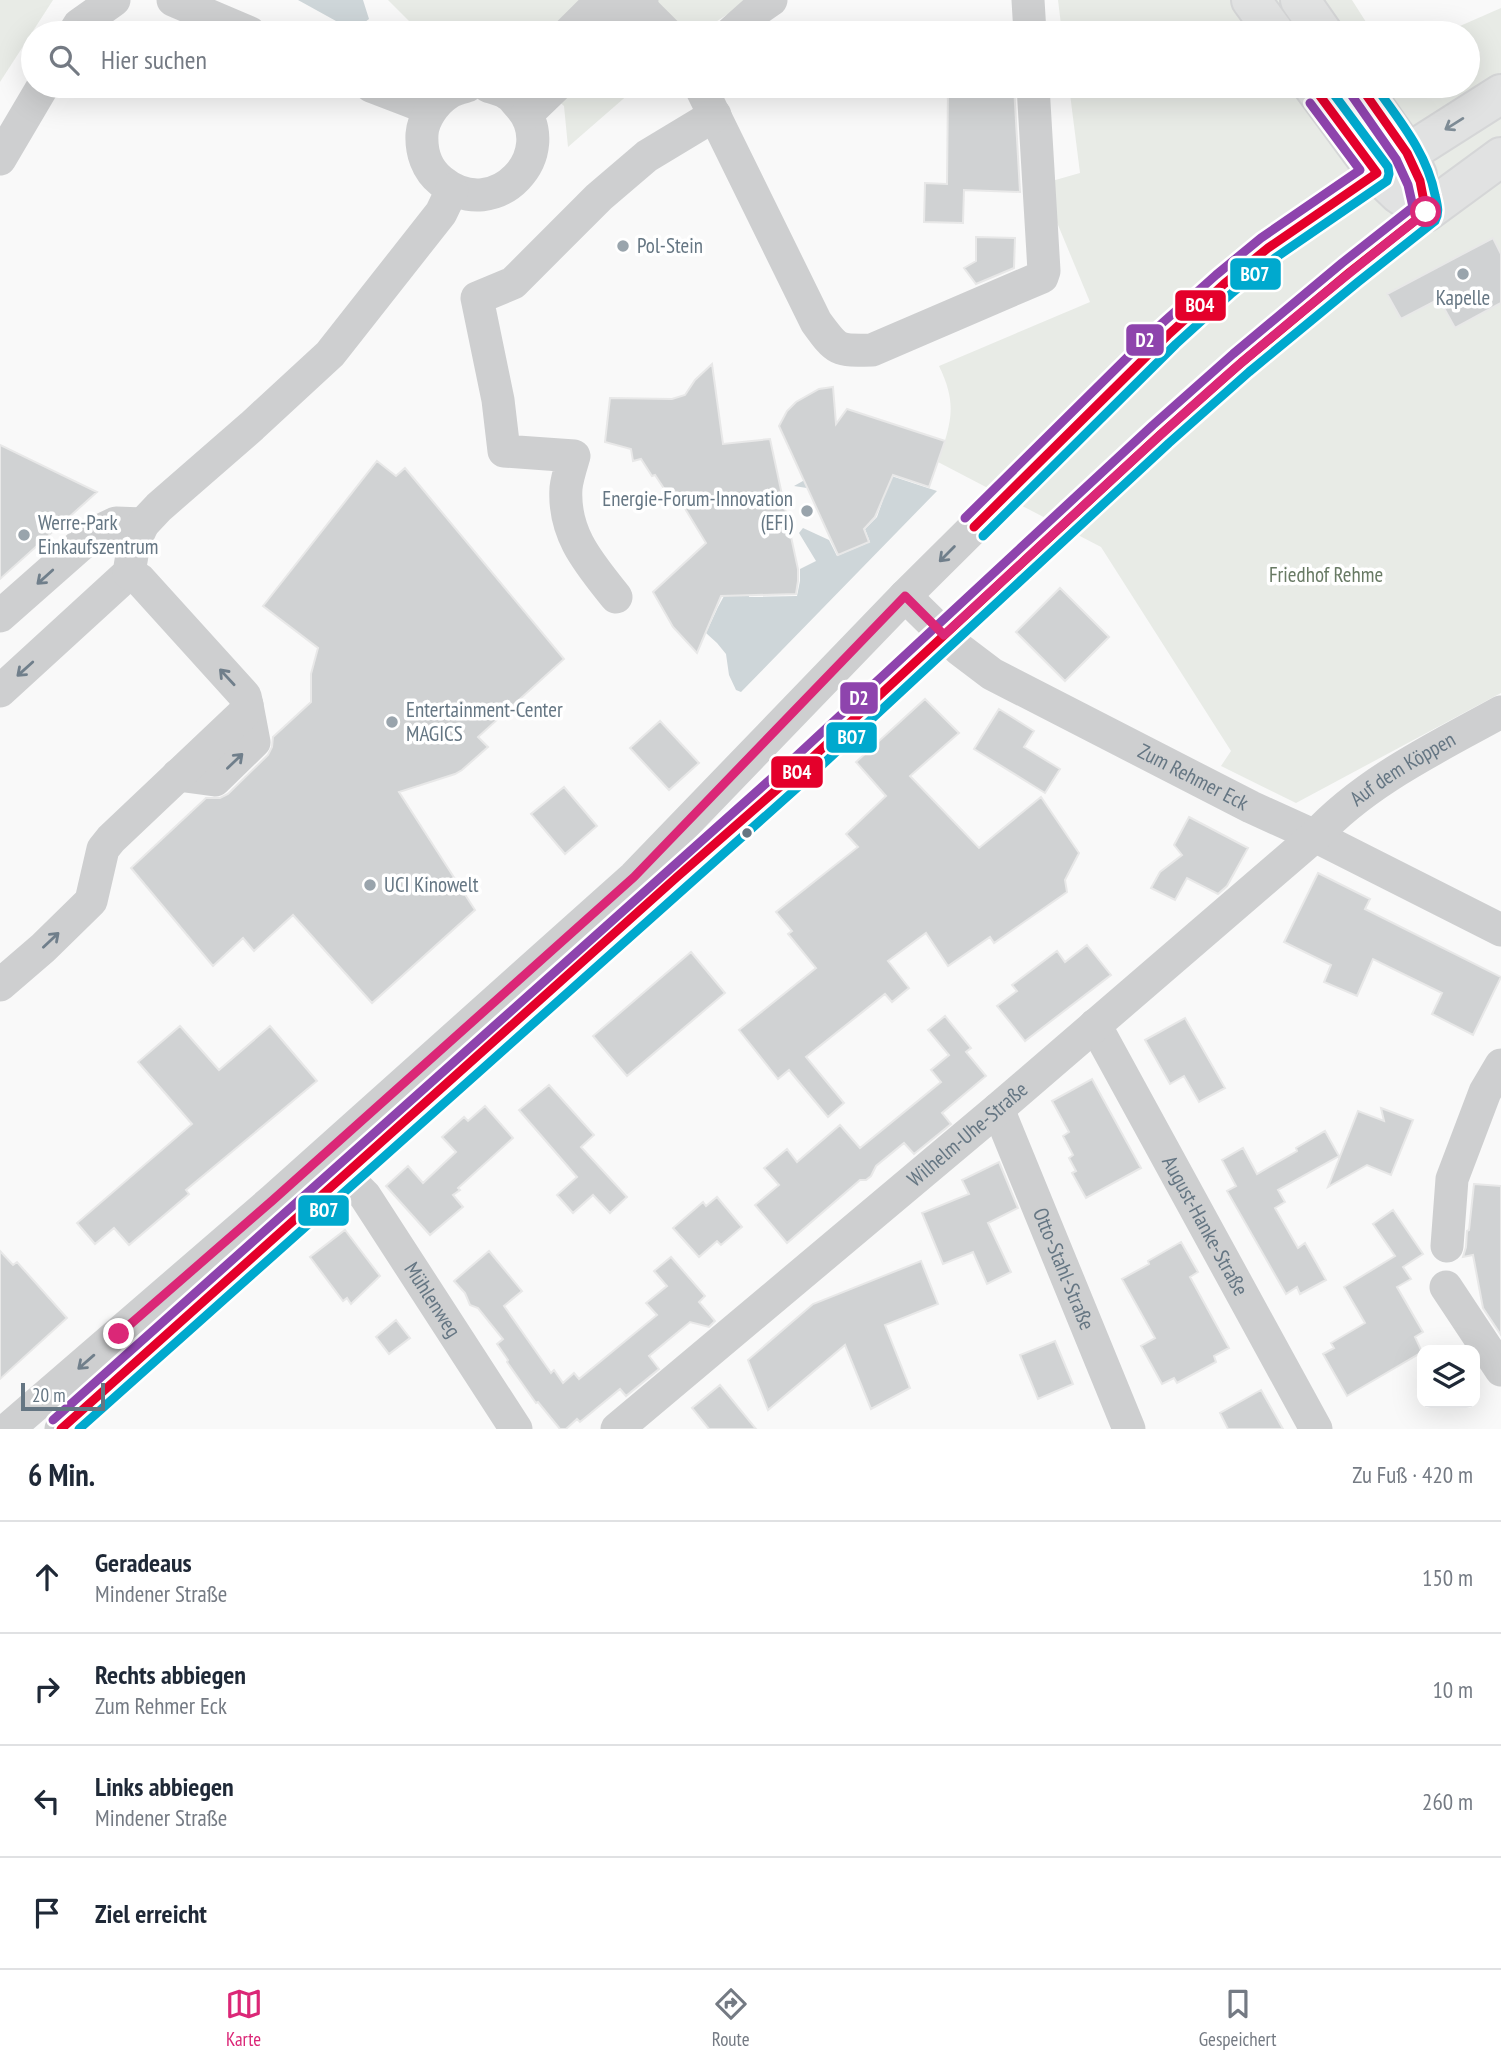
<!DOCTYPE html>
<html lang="de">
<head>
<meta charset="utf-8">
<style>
  :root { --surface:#fff; --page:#f2f2f3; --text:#1f2937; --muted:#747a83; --line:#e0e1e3; --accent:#db2777 }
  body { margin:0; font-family:"PT Sans Narrow",sans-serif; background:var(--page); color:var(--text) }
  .controls { position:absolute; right:21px; bottom:21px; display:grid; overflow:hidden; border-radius:14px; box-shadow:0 7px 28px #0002 }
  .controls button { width:63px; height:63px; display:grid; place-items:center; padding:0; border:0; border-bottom:2px solid var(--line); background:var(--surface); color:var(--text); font:35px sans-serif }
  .scale { position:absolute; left:21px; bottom:18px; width:84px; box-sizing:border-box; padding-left:7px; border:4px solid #657683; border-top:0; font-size:19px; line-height:24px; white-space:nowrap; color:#657683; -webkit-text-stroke:5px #fff; paint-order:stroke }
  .stop { position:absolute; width:21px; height:21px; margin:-16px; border:5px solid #db2777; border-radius:50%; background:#fff }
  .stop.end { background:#db2777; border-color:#fff; box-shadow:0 2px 7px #0008 }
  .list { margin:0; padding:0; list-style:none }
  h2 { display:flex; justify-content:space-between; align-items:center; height:91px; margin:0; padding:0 28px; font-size:30px }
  h2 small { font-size:23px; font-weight:400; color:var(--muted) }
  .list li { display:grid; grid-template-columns:46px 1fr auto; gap:21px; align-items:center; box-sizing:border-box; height:112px; padding:0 28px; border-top:2px solid var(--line) }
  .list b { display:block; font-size:26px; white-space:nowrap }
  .list p { margin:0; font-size:23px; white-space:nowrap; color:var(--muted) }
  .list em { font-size:23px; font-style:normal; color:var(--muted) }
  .icon { flex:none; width:38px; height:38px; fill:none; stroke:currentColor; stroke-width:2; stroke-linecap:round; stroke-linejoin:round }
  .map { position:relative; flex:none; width:1501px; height:1429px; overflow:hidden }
  .search { position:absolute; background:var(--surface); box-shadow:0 7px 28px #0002; left:21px; right:21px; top:21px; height:77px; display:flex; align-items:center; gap:18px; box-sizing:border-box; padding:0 24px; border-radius:38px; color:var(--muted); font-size:26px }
  .sheet { height:539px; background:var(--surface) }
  nav { display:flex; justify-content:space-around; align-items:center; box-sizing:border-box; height:98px; border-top:2px solid var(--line); background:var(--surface); font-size:19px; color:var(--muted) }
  nav a { display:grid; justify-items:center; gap:4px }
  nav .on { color:var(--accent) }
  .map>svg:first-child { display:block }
  .green { fill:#e8ebe6 }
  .water { fill:#ced6d9 }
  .building { fill:#d0d2d3; stroke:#e8e8e8; stroke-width:2 }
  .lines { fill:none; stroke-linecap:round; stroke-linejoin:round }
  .major-casing { stroke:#d5d6d7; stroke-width:42 }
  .minor { stroke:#cecfd0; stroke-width:33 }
  .major { stroke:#e1e2e2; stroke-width:38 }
  .bus-1-casing { stroke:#fff; stroke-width:14 }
  .bus-2-casing { stroke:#fff; stroke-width:14 }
  .bus-3-casing { stroke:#fff; stroke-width:14 }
  .bus-1 { stroke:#e4002b; stroke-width:9 }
  .bus-2 { stroke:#00a9ce; stroke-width:9 }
  .bus-3 { stroke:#8e44ad; stroke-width:9 }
  .oneway { stroke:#7e8c96 }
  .oneway2 { stroke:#707f8b }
  .route { stroke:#db2777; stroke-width:9 }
  .poi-dot { fill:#99a4ac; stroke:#fff; stroke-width:2.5 }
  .bus-dot { fill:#657683; stroke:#fff; stroke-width:2.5 }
  .labels { text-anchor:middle; stroke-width:7; stroke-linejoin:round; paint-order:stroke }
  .poi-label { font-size:21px; fill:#657683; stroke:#fff; text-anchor:start }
  .park-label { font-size:21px; fill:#687a64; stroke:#fff }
  .street-label { font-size:21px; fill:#657683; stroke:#fff }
  .line-badge { stroke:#fff; stroke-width:2.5 }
  .badge-label { font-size:19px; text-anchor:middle; font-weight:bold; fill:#fff }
</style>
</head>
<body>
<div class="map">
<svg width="1501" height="1429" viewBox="0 0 1501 1429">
  <rect width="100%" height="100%" fill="#f9f9f9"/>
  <path class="green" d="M0,0H53L0,82Z
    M388,0H749L699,33H421Z
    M1058,0H1352L1373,33H1062Z
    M1501,8V693L1296,803L1221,766L1231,751L1101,547L938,462C951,423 958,405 939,366L1090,302L1046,196L1045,183L1080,173L1069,86H1468V33H1444Z
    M541,86H638L568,147L564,106Z"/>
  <path class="water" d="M298,0H363L369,19L357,28L336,21Z
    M867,445L864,467L937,491L741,692L736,690L729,675L726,654L717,643L706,633L718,607L747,554L749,597L797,596L800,581V569L816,561L799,533L803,528L829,540L837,556L870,542L865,529L877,517L883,500L794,486Z"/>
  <path class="building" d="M948,86H1014L1020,192L964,190L963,223L924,222L925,183L947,184Z
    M976,237L1015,238L1014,268L976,284L964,268L976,261Z
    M1493,238L1501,254V303L1455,328L1439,299L1401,319L1387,294Z
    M712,364L723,444L770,439L798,569V581L796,594L721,596L697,653L673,627L653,592L706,543L673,489L667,493L655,475L652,476L641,459L633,461L631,449L605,442L610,398L672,399L685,395L695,380Z
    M833,387L836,424L847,409L945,441L929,487L893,475L875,517L864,529L869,542L838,555L779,426L787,411L796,402L819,389Z
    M0,445L97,492L0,579Z
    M377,461L396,476L405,468L564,659L478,737L488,747L462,770L455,774L399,792L475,910L372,1003L293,915L254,951L243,938L213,966L131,868L206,798H220L228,794L268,755L272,747L273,737L311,702V674L318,648L263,606Z
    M1060,588L1109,637L1065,681L1016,632Z
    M925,699L959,733L910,776L979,848L1041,797L1079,853L1065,880L1067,892L994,943L990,937L948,966L926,933L888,961L909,988L892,1002L885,994L806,1057L844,1103L828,1117L789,1070L778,1079L739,1030L816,968L788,934L792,931L776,912L858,847L846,834L886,796L856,762Z
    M999,709L1034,731L1024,747L1060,769L1045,793L974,749Z
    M660,721L699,763L669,790L630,748Z
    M564,787L597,826L565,854L531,814Z
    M1189,817L1248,848L1227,886L1218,894L1187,878L1175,900L1151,888L1160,872L1182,855L1174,845Z
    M1318,873L1370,899L1365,909L1501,977L1473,1035L1432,1014L1442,993L1373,959L1357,996L1324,982L1331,965L1284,942Z
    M1087,945L1111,975L1025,1041L997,1006L1017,991L1012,985L1057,951L1065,962Z
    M691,952L725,993L627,1076L593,1036Z
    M945,1016L971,1048L966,1052L986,1076L942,1113L951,1124L914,1154L904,1143L876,1166L871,1176L866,1180H860L787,1243L755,1205L779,1185L764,1168L787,1149L797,1162L840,1125L860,1148L941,1082L931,1070L949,1055L928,1030Z
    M1185,1018L1225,1088L1199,1102L1184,1076L1170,1084L1145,1040Z
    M180,1026L219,1070L270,1026L317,1081L186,1190L189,1194L129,1245L114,1228L95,1244L77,1223L192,1124L138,1062Z
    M1092,1079L1141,1168L1086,1198L1072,1173L1076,1171L1069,1158L1073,1155L1063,1136L1069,1132L1052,1101Z
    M549,1085L594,1135L581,1147L627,1197L610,1213L593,1195L573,1213L557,1195L577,1177L519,1110Z
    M485,1106L513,1138L458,1188L460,1190L453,1195L463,1207L430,1235L386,1186L408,1166L423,1183L456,1152L442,1137L464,1117L468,1121Z
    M1381,1108L1413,1120L1391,1175L1367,1165L1328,1187L1358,1111L1384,1121Z
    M1325,1131L1339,1156L1278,1190L1285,1202L1275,1208L1298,1248L1305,1243L1326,1280L1300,1294L1297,1287L1286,1294L1227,1191L1236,1186L1222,1160L1243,1148L1257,1174L1297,1151L1296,1148Z
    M999,1162L1018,1208L988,1223L1011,1272L987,1284L973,1252L943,1264L922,1213L969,1194L962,1180Z
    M1474,1184L1501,1186V1335L1483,1308L1473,1255L1463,1257L1466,1247L1467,1231L1469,1230Z
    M717,1197L742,1227L721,1245L717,1241L699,1257L673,1228L703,1202L706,1206Z
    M1393,1210L1423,1254L1403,1267L1411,1279L1397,1287L1423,1332L1415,1337L1422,1352L1347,1396L1323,1354L1334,1348L1331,1343L1365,1323L1344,1287L1395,1256L1373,1224Z
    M345,1230L380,1276L351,1304L347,1298L343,1301L310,1257Z
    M1181,1242L1198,1272L1190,1277L1229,1348L1214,1356L1216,1362L1177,1383L1174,1378L1162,1384L1141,1346L1155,1338L1122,1279L1149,1264L1148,1261Z
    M0,1251L13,1265L17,1262L67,1318L0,1379Z
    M489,1251L522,1291L504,1306L551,1373L554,1370L563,1383L574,1373L579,1379L657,1315L646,1303L667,1286L654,1271L671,1257L705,1296L699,1302L715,1321L709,1327L690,1322L649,1356L659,1369L626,1396L620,1389L580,1422L577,1419L566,1429H560L538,1402L536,1403L507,1362L508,1360L497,1344L503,1339L478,1308L470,1305L465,1293L454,1281Z
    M921,1261L938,1304L885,1325L910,1388L871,1409L845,1345L768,1410L748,1360L813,1304Z
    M396,1320L410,1338L389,1354L376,1337Z
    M1055,1341L1073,1384L1038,1399L1020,1355Z
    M720,1385L756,1429H709L692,1408Z
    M1261,1390L1283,1429H1228L1220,1413Z"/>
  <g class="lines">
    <defs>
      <path id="major" d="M1251,0L1275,33
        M1300,0L1323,33
        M1313,86L1377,173L1399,194L1426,212
        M1360,86L1407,153L1417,175
        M1377,173L1501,94
        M1426,212L1501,157"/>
    </defs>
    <use href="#major" class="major-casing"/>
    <g class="minor">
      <path d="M173,0L250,33"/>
      <path d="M633,0L666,33"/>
      <path d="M1028,0L1030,33"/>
      <path d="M74,33L79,25L114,0"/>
      <path d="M569,33L602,0"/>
      <path d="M609,33L642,0"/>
      <path d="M731,33L758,9L771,0"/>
      <path d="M371,86L431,109"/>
      <path d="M467,86C460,88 452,90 447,94C435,102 423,119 422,134C421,152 427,170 441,181C496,226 562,152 519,105C516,102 512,96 508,94C503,90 494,88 488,86"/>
      <path d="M700,86L816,322C837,351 837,351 872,350L1042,277L1044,271L1033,86"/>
      <path d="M527,114L556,86"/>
      <path d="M0,159L43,86"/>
      <path id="s1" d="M905,596L959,649L992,674L1251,807L1315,836L1501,930"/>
      <path d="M616,597C589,563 563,534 566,488C567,478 571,466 574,456L504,451L498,400L477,298L513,283L599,197L647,156L715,115"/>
      <path d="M0,616L93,534L116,523L143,524"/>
      <path d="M0,691L129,573L134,543L143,524L159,507L252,426L330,354L441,213L452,190"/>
      <path d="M178,775L215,780L254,742L247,705"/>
      <path d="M0,985L43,948L91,901L103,849L111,839L243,714L247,705L245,696L140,580L129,573"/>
      <path id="s2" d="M1095,1025L1316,1429"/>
      <path id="s3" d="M998,1109L1129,1429"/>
      <path id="s4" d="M345,1176L365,1196L516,1429"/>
      <path d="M1447,1246L1452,1179L1485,1092L1501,1065"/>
      <path d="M1446,1287L1501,1370"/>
      <path d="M8,1429L273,1200L634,877L905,596L1168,335L1268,248L1377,173"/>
      <path d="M61,1429L517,1022L677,877L799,770L1161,434L1241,363L1350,272L1426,212"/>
      <path id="s5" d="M617,1429L998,1109L1315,836C1366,781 1436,748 1501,712"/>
    </g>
    <use href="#major" class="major"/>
    <defs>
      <path id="bus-1" d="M974,527L1168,335L1224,284L1268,248L1377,173L1320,96
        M61,1429L677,877L799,770L1161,434L1241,363L1350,272L1426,212L1420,181L1407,153L1360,86"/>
      <path id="bus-2" d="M983,536L1176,344L1232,293L1275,258L1387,181L1389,174L1388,167L1330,89
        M79,1429L807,779L1169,443L1249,372L1358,282L1435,221C1440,212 1437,204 1435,195C1427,153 1399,120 1375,86"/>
      <path id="bus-3" d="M965,518L1159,326L1216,275L1261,238L1360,170L1310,103
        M53,1420L791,761L1153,425L1233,354L1342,263L1413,207L1408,185L1396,159L1350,93"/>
    </defs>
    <use href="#bus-1" class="bus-1-casing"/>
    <use href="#bus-2" class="bus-2-casing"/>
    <use href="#bus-3" class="bus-3-casing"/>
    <use href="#bus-1" class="bus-1"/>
    <use href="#bus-2" class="bus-2"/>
    <use href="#bus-3" class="bus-3"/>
  </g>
  <defs><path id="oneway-shaft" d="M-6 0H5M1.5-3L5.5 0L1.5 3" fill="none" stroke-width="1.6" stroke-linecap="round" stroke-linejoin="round" transform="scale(1.75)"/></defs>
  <use class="oneway" href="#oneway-shaft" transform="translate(1454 124) rotate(148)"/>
  <g class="oneway2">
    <use href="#oneway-shaft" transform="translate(947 554) rotate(135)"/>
    <use href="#oneway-shaft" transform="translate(45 577) rotate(138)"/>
    <use href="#oneway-shaft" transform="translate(25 669) rotate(138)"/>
    <use href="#oneway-shaft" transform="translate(227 677) rotate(-133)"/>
    <use href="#oneway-shaft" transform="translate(235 761) rotate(-44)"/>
    <use href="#oneway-shaft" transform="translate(51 940) rotate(-43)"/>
    <use href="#oneway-shaft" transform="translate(86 1362) rotate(139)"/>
  </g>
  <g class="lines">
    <path class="route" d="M119,1334L273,1200L634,877L905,596L944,635C1043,544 1140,451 1241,363C1302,311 1364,261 1426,212"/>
  </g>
  <g class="poi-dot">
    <circle cx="623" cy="246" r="7"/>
    <circle cx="1463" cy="274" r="7"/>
    <circle cx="807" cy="511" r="7"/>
    <circle cx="24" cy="535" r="7"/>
    <circle cx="392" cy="722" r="7"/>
    <circle cx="370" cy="885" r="7"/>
  </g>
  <circle class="bus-dot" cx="747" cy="833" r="6"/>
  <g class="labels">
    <g class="poi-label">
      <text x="637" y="253">Pol-Stein</text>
      <text x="1463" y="305" text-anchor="middle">Kapelle</text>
      <text x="793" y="506" text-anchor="end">Energie-Forum-Innovation<tspan x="793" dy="24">(EFI)</tspan></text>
      <text x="38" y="530">Werre-Park<tspan x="38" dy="24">Einkaufszentrum</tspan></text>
      <text x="406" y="717">Entertainment-Center<tspan x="406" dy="24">MAGICS</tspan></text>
      <text x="384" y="892">UCI Kinowelt</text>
    </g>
    <g class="park-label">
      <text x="1326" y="582">Friedhof Rehme</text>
    </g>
    <g class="street-label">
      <text dy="7" stroke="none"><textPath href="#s5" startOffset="1027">Auf dem Köppen</textPath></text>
      <text dy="7" stroke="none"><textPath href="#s1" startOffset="343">Zum Rehmer Eck</textPath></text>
      <text dy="7" stroke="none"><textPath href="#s5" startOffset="458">Wilhelm-Uhe-Straße</textPath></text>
      <text dy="7" stroke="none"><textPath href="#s2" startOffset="229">August-Hanke-Straße</textPath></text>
      <text dy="7" stroke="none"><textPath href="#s3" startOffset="173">Otto-Stahl-Straße</textPath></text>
      <text dy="7" stroke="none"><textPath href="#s4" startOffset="152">Mühlenweg</textPath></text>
    </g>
  </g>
  <g class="line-badge">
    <rect x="1229" y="257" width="53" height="34" rx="7" fill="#00a9ce"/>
    <rect x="1174" y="289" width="53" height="33" rx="7" fill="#e4002b"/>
    <rect x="1125" y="323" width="40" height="34" rx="7" fill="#8e44ad"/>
    <rect x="839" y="681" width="40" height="34" rx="7" fill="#8e44ad"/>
    <rect x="825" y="721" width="53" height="33" rx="7" fill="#00a9ce"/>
    <rect x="770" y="755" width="54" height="34" rx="7" fill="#e4002b"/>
    <rect x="297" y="1194" width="53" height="33" rx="7" fill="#00a9ce"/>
  </g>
  <g class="badge-label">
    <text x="1255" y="281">BO7</text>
    <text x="1200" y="312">BO4</text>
    <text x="1145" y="347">D2</text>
    <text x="859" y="705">D2</text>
    <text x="852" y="744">BO7</text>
    <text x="797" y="779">BO4</text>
    <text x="324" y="1217">BO7</text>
  </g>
</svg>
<div class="controls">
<button><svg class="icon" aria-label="layers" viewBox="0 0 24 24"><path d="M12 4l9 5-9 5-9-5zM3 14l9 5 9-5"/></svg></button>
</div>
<div class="scale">20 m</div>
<div class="stop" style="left:1426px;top:212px"></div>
<div class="stop end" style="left:119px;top:1334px"></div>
<div class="search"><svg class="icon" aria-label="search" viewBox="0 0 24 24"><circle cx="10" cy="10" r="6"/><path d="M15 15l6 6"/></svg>Hier suchen</div>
</div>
<section class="sheet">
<h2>6 Min.<small>Zu Fuß · 420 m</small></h2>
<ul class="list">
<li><svg class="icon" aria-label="ahead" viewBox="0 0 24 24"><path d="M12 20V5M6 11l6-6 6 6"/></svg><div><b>Geradeaus</b><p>Mindener Straße</p></div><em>150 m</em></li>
<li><svg class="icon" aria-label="right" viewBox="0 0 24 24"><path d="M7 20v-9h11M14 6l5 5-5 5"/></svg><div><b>Rechts abbiegen</b><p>Zum Rehmer Eck</p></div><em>10 m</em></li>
<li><svg class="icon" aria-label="left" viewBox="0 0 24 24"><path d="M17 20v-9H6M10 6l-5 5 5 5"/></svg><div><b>Links abbiegen</b><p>Mindener Straße</p></div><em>260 m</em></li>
<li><svg class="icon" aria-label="arrive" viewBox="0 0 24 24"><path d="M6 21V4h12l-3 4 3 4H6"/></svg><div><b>Ziel erreicht</b></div></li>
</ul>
</section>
<nav>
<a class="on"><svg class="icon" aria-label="map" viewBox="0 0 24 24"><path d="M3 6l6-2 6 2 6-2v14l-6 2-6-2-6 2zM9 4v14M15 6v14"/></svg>Karte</a>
<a><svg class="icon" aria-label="directions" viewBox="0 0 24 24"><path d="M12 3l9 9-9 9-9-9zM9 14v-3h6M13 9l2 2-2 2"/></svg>Route</a>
<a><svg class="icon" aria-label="saved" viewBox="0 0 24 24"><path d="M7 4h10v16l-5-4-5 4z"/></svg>Gespeichert</a>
</nav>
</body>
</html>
